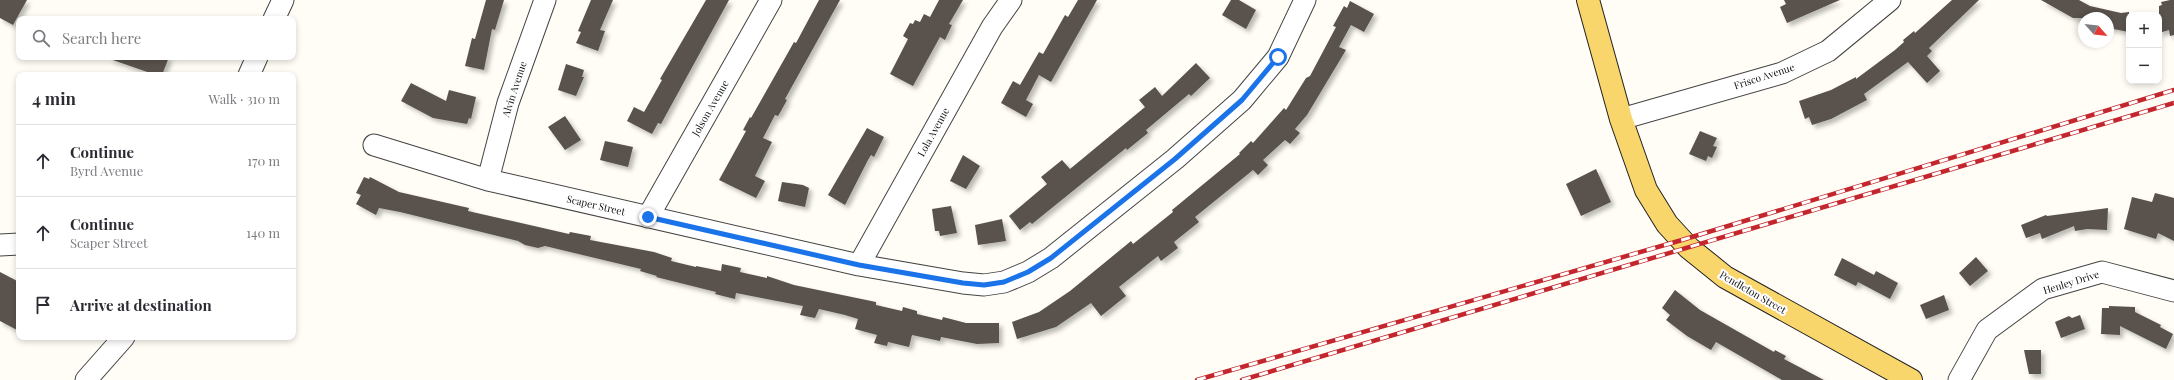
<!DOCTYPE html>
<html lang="en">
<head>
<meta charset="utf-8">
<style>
  :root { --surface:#fff; --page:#f2f2f3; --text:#2b2b33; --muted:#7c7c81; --line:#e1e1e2 }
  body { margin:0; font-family:"Playfair Display",serif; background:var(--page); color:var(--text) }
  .controls { position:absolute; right:12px; top:12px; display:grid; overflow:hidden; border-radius:8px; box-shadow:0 2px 6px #0003 }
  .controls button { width:36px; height:36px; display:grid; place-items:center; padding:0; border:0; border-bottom:1px solid var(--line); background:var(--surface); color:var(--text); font:20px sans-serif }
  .compass { position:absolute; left:2078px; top:12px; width:36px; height:36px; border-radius:50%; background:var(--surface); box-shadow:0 2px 6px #0003; rotate:117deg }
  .stop { position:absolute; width:12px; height:12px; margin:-9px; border:3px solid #1a73e8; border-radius:50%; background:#fff }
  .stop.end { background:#1a73e8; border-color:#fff; box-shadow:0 1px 4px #0008 }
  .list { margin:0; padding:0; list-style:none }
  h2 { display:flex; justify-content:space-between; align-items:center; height:52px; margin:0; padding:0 16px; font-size:17px }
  h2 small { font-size:13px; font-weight:400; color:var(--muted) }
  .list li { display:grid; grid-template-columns:26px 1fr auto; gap:12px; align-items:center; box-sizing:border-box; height:72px; padding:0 16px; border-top:1px solid var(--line) }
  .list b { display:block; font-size:15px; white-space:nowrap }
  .list p { margin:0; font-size:13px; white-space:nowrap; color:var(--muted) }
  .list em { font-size:13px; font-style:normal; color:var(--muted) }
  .icon { flex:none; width:22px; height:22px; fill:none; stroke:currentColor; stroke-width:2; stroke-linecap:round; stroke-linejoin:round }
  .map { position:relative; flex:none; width:2174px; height:380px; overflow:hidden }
  .search { position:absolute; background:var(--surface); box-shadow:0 2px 6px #0003; left:16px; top:16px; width:280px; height:44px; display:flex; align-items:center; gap:10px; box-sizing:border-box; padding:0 14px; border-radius:8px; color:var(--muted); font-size:15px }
  .panel { position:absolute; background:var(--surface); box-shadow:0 2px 6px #0003; left:16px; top:72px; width:280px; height:268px; border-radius:8px }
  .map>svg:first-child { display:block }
  .building { fill:#5a524d; filter:url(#shadow) }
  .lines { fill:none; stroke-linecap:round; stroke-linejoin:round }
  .minor-casing { stroke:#444; stroke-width:23 }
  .major-casing { stroke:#222; stroke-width:24 }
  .minor { stroke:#fff; stroke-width:21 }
  .major { stroke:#f9d66b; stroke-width:22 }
  .rail-casing { stroke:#c4262e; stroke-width:4.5 }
  .rail { stroke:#fff; stroke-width:3; stroke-dasharray:9; stroke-linecap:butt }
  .route { stroke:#1a73e8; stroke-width:5 }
  .labels { text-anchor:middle; stroke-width:4; stroke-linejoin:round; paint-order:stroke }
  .street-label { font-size:10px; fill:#111; stroke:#fff }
</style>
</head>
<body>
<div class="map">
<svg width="2174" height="380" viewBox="0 0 2174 380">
  <defs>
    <filter id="shadow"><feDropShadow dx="3.5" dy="3.5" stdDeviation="2" flood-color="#0004"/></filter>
  </defs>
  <rect width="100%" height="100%" fill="#fffdf5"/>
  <path class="building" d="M0,0H27L13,25L0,18Z
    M486,0H504L495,30L492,29L484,70L465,66L472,38L475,39Z
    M591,0H613L600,30L605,31L598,51L576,43L581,32L578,31Z
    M706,0H729L661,124L658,123L652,134L627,121L634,107L644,112L662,80L660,79Z
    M819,0H840L785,99L787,100L781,111L778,116L775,115L763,138L772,142L755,176L765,181L756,198L719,180L746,131L743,130L750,117L751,118L794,42L796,43Z
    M939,0H963L949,24L952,25L945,40L940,37L913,86L890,74L908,39L903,36L910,23L913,24L915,20L920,22L924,14L930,17Z
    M1078,0H1097L1051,82L1039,75L1026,100L1033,104L1026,117L1001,103L1013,81L1020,85L1039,52L1043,54L1065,15L1068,17Z
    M1231,0H1239L1256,10L1246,29L1222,15Z
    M1784,0H1840L1787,23L1780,7L1786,4Z
    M1952,0H1979L1929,48L1932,51L1927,56L1940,71L1927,83L1908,62L1864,94L1867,100L1831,119L1812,125L1809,117L1805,119L1799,101L1831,90L1856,77V79L1895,50L1904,42L1903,40L1914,31L1915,33Z
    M2041,0H2079L2090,6L2121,13L2129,12V32L2108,28V18H2073Z
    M2170,0H2174V35L2170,36L2169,30L2159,33V6L2162,5L2161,2Z
    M1350,1L1374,14L1364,32L1351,25L1339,47L1346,50L1307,115L1295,129L1300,133L1290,144L1285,140L1263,160L1268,165L1258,175L1253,170L1195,217L1199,222L1174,242L1178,248L1161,261L1158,256L1119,287L1126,296L1101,316L1091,303L1056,327L1017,339L1012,322L1039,312L1070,291L1125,246L1131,241L1133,244L1173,212L1172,210L1240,154L1239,153L1251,141L1253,143L1284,108L1286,110L1306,78L1310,76L1336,27L1333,26L1344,6L1347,8Z
    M110,57H169L162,75H156L110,59Z
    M1196,63L1210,78L1191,96L1189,94L1146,130L1148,133L1127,150L1126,148L1032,224L1030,222L1020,230L1009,216L1047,184L1041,177L1062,160L1070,169L1145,107L1139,100L1155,87L1162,96Z
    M566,64L584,70L582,77H584L576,96L558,90Z
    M411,83L446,101L449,90L476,97L471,119L469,118L467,124L433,118L401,101Z
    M565,116L581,140L565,150L548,127Z
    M867,128L884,137L874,157L871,155L868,160L845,205L828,195Z
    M1700,131L1717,138L1713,146L1717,147L1712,158L1708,156L1706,161L1689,154Z
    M605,141L633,147L628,167L600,160Z
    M963,155L980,166L966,189L950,181Z
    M1596,169L1611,202L1581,216L1566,184Z
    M364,177L369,179L370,177L399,192L469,208L468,211L569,234L570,232L591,236L590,240L654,252L672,258L671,261L696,267V266L721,271L722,264L741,268L740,272L767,278V276L794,285L876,302V305L902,311L903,307L917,311V314L942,320L943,317L966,323H999V343L977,344L941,337L940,341L912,335L909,347L888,342L887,346L874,343L877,335L855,329L858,319L845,315L819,309L815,318L800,315L803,306L736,293L735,299L715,294L716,292L656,277L657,276L640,271L641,269L545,246L538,248L525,245L518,241L400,212L379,208L376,215L356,204L361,195L356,193Z
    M782,182L803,185L809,188L805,207L778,201Z
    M2155,193L2174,198V241L2158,233L2156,239L2124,229L2132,197L2152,202Z
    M951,206L957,233L940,236L939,231H935L932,209Z
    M2108,208L2107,230L2087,229L2075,231L2074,226L2042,239L2040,233L2026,238L2021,225L2046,215L2047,216Z
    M1002,219L1006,241L978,245L975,225Z
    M1976,257L1988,271L1970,286L1959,273Z
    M1842,258L1874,275L1876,271L1898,283L1890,299L1858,282L1856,286L1834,275Z
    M0,272L19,282V331L0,321Z
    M1675,290L1700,310L1774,352L1775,350L1786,356L1784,359L1824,380H1782L1716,342L1711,350L1687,336L1666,320L1670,315L1662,308Z
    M1944,295L1949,310L1926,319L1920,305Z
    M2109,306L2135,307V312L2161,325L2160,327L2173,334L2166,349L2120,326V335L2101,334L2102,308H2109Z
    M2080,315L2085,329L2061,338L2055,322L2069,316L2072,318Z
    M2024,350H2041V374H2029Z"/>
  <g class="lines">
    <defs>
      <path id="minor" d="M274,19L283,0
        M249,75L257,57
        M1621,119L1782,73L1828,51L1890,0
        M374,145L488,180L859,265L963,283L984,285L1004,282L1028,272L1051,258L1175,159L1242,100L1278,57L1305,0
        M488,180L508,103L545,0
        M648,217L771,0
        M0,245L19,244
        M859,265L992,27L1011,0
        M86,380L124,337
        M1959,380L1987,330L2043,289L2102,272L2174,291"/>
      <path id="major" d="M1588,0L1621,119L1646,190L1667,224L1689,248L1725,277L1911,380"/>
    </defs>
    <use href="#minor" class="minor-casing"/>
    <use href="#major" class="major-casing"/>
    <use href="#minor" class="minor"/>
    <use href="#major" class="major"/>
    <defs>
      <path id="rail" d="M1197,380L1682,240L2174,90
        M1242,380L2174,103"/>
    </defs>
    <use href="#rail" class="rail-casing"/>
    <use href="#rail" class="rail"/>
  </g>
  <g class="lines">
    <path class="route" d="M648,217L859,265L963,283L984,285L1004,282L1028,272L1051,258L1175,159L1242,100L1278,57"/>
  </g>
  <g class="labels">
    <g class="street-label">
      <text transform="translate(1764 76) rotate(-18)" y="4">Frisco Avenue</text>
      <text transform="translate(514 89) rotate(-72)" y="4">Alvin Avenue</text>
      <text transform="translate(710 108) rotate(-60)" y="4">Jolson Avenue</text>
      <text transform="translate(933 132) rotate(-61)" y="4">Lola Avenue</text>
      <text transform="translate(596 205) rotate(13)" y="4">Scaper Street</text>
      <text transform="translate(2071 282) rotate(-17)" y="4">Henley Drive</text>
      <text transform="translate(1753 292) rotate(30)" y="4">Pendleton Street</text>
    </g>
  </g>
</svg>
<div class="controls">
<button>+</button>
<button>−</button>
</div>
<svg class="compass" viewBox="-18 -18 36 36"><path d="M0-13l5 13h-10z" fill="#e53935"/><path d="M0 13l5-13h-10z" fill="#7c7c81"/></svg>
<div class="stop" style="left:1278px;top:57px"></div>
<div class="stop end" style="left:648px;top:217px"></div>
<div class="search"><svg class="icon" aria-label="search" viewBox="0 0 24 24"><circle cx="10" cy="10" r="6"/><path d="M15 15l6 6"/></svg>Search here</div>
<section class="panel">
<h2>4 min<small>Walk · 310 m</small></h2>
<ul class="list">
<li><svg class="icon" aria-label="ahead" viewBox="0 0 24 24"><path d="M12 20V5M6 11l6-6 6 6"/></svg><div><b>Continue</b><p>Byrd Avenue</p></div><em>170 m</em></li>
<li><svg class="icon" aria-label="ahead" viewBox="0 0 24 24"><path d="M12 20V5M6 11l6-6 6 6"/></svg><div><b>Continue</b><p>Scaper Street</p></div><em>140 m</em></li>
<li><svg class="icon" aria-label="arrive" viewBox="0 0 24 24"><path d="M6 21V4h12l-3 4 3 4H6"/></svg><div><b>Arrive at destination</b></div></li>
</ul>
</section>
</div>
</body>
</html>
